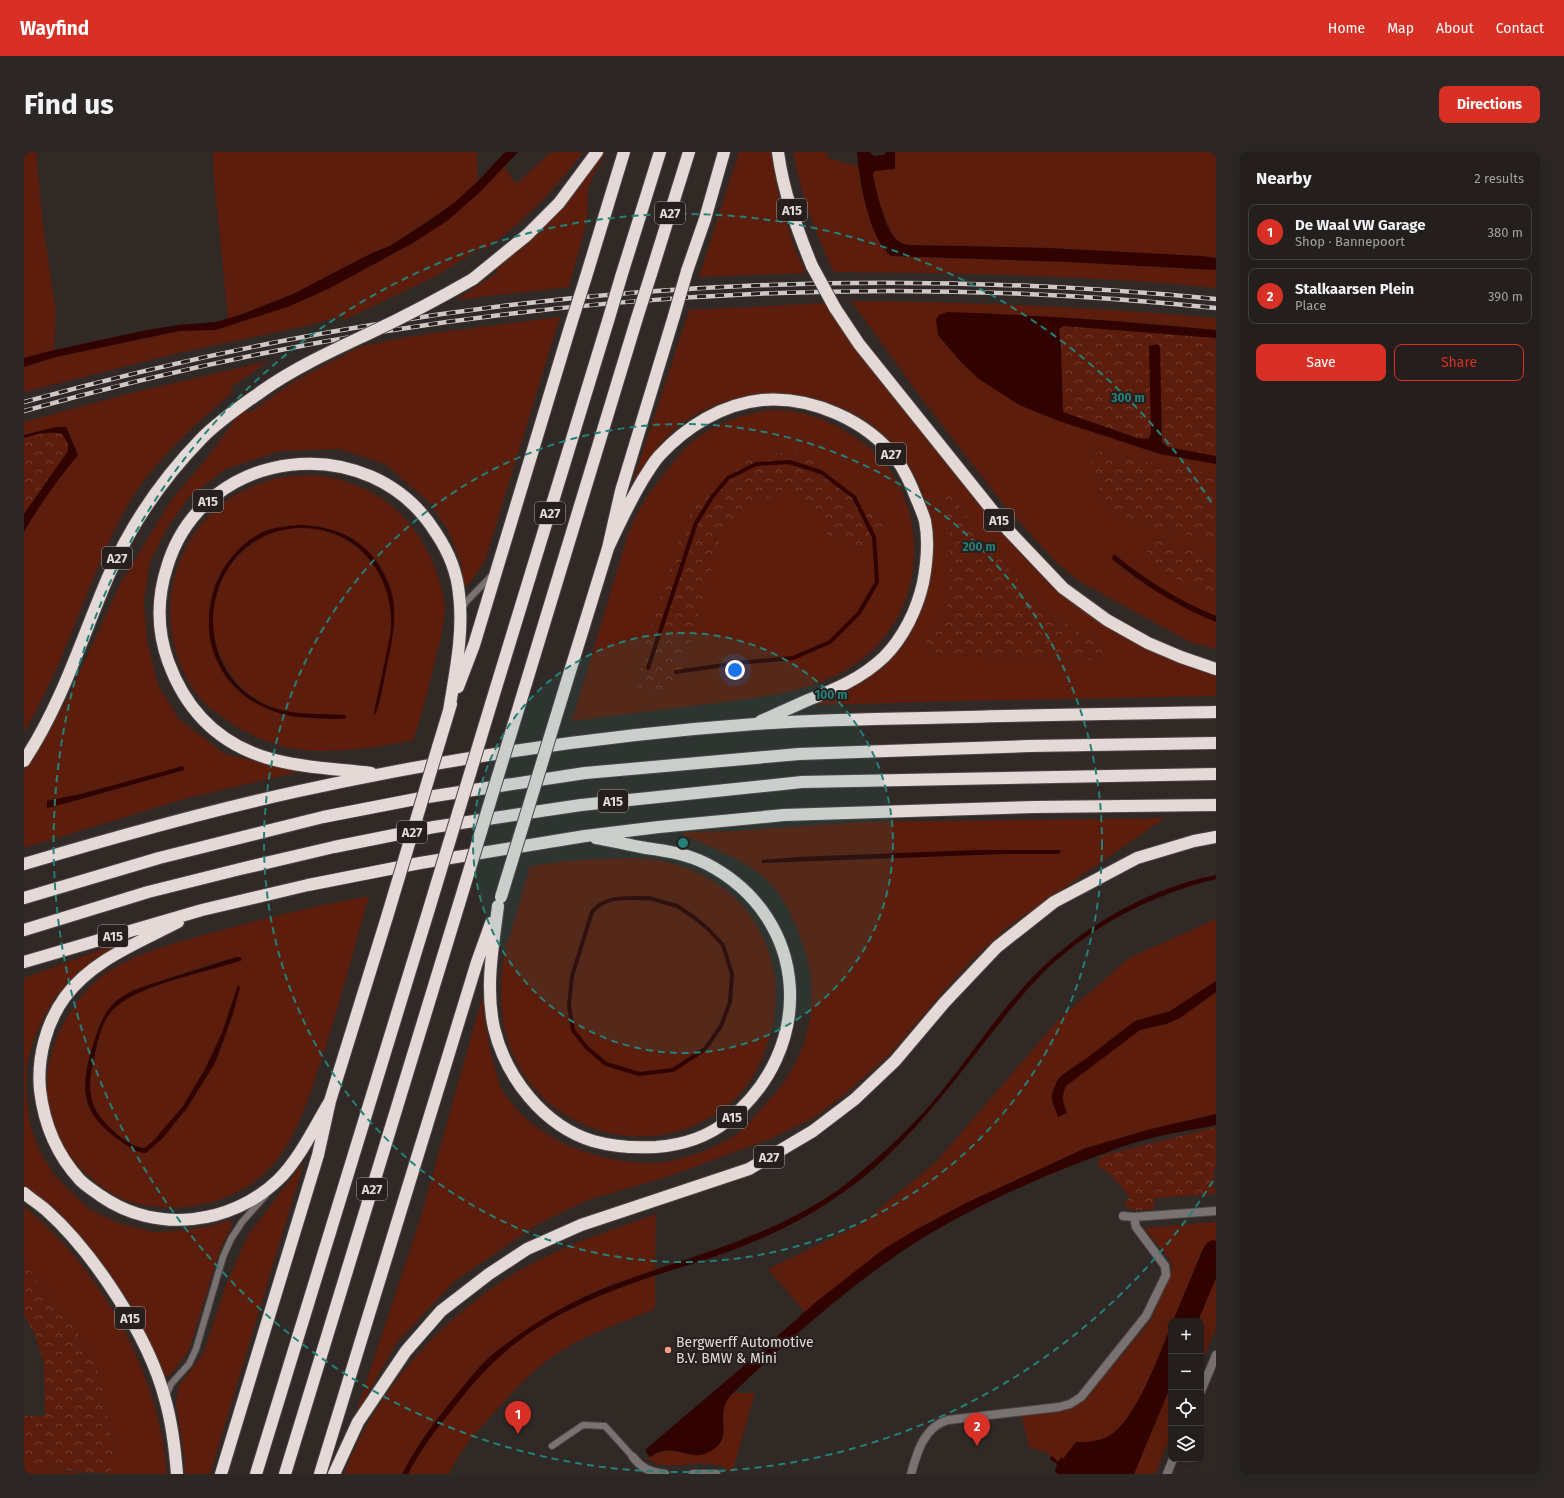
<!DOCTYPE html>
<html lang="en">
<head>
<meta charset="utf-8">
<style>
  :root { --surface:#241f1c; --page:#2c2725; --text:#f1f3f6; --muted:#a3a2a3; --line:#413d3b; --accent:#d93025 }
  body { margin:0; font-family:"Fira Sans",sans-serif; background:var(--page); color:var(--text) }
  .controls { position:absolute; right:12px; bottom:12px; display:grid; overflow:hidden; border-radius:8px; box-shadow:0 4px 16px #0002 }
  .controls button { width:36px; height:36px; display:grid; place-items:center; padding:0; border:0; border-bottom:1px solid var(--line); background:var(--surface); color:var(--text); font:20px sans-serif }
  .you { position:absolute; left:711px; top:518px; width:14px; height:14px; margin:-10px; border:3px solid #fff; border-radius:50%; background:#1a73e8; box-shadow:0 0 0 6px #1a73e833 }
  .badge { display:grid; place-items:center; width:26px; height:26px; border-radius:50%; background:var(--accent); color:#fff; font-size:13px; font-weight:700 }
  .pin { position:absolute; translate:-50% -33px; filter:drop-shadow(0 1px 2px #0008) }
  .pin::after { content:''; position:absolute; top:21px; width:14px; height:12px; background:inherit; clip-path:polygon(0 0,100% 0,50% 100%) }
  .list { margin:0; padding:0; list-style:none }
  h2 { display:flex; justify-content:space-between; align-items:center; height:52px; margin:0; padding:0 16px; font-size:17px }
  h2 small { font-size:13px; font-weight:400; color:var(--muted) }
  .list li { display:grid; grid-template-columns:26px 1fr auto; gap:12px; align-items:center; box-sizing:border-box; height:56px; margin:0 8px 8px; padding:0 8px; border:1px solid var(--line); border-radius:8px }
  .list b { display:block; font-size:15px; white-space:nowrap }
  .list p { margin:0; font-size:13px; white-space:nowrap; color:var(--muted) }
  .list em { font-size:13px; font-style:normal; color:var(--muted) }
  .actions { display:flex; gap:8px; padding:12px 16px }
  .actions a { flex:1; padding:9px 0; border:1px solid var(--accent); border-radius:8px; text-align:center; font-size:14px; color:var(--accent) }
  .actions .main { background:var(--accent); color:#fff }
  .icon { flex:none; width:22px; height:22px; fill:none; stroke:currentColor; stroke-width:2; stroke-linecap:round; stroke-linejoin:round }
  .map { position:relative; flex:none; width:1192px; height:1322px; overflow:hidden; border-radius:8px }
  header { display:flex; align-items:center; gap:24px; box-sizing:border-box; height:56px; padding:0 20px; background:var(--accent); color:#fff }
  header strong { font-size:19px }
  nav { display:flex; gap:22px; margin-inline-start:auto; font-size:14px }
  .intro { display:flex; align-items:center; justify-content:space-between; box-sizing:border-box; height:96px; padding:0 24px }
  h1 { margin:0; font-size:28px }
  .button { padding:10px 18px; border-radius:8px; background:var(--accent); color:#fff; font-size:14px; font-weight:700 }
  main { display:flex; gap:24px; padding:0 24px }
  aside { flex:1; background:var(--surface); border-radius:8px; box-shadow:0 4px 16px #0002 }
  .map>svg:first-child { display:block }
  .green { fill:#5c1d0c; fill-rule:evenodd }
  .forest { fill:url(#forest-crowns) }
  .water { fill:#310300 }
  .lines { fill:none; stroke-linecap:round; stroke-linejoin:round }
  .stream { stroke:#310300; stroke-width:4 }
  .lane-casing { stroke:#4c4543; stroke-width:8 }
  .street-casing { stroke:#4c4543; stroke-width:10 }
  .highway-casing { stroke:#4c4543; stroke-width:14 }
  .lane { stroke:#787372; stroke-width:6 }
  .street { stroke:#787372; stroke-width:8 }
  .highway { stroke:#e4d9d6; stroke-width:12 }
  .rail-casing { stroke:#cec9c6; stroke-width:4.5 }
  .rail { stroke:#271f1d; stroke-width:3; stroke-dasharray:9; stroke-linecap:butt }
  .highway-bridge-casing { stroke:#4c4543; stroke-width:14; stroke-linecap:butt }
  .highway-bridge { stroke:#e4d9d6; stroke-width:12 }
  .ring { fill:none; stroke:#248079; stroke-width:2; stroke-dasharray:7 5 }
  .poi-dot { fill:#f49e87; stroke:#271f1d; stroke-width:1.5 }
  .labels { text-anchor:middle; stroke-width:4; stroke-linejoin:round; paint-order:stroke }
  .shield { fill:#271f1d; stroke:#a8a3a1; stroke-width:1 }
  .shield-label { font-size:13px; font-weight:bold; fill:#e0dbd9 }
  .poi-label { font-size:14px; fill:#e0dbd9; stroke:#271f1d; text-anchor:start }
  .centre { fill:#248079; stroke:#271f1d; stroke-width:2 }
  .ring-label { font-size:12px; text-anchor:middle; font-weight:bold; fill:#248079; stroke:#271f1d; stroke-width:4; stroke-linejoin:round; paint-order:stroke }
</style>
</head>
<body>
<header>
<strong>Wayfind</strong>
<nav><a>Home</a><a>Map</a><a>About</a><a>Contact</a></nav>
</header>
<div class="intro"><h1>Find us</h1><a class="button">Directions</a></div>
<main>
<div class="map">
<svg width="1192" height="1322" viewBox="0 0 1192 1322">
  <defs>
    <pattern id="forest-crowns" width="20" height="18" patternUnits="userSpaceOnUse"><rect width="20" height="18" fill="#5c1d0c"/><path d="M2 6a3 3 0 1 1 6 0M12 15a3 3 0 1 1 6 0" fill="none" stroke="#733d2f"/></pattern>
  </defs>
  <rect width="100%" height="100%" fill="#302926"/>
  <path class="green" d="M0,0H12L19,73L32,159L30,198L0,206Z
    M189,0H453L454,29L430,51L366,94L350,100L269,142L204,167L190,27Z
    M527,0H559C531,38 499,70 461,98L458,95L412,124L320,168L319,164L281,174L155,201L0,240V215L32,205L155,179L180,178L304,137L352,111L423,69L455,41L480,14L492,32Z
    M579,0H582L568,26L564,37L563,69L545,135L432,148L474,120L471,115C516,83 551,47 579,0Z
    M715,0H747L755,46L770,95L782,121L675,125Z
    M769,0H803L804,6L834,14C836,36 849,90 867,104L1045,110L1176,117L1192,118V136C1065,123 937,121 810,120C791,82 777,42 769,0Z
    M871,0H1192V106L1025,96L884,93C879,92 874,90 871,86C864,78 845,26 850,19L871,17Z
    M827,149C949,150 1070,155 1192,166V178L1133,172L1017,164L914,183L936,209L955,227L1035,269L1136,302L1192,312V323L1125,310L1079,299L1075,336L1083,350L1096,362L1112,370L1192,390V404L1135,388L1162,433L1192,448V464C1155,449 1122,428 1091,404L1088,406C1093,413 1102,419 1109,424C1135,442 1163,458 1192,470V497L1166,490L1053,428L1031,409L980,353L901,251Z
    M801,151L836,202L1003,408L1035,438L1192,521V544L940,549L794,553L793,551C804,547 815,543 825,538C841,530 855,518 868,506C876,497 883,485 889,475C917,422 915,358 881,308C830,233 719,220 650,278C634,292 623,310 612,327H610L665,158ZM930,348L1003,440L1051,478L1075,492L1076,508L907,502L912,475L922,460L925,442L926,388L925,372L919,349Z
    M536,165L461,409L446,431L441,435L437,411L424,378L406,351L361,312L315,297L256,299L202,317L165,345L143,376L126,410L120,449L123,488L134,533L155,567L201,602L275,620L167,645L0,696V619L42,550L96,432L148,347L178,312L221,255L225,261L269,230L335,195L377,186L410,181ZM160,618L70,644L23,655V649Z
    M245,209L206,236L209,240C173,271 136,303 110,343C93,369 81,399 69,427C48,479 29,532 0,580V380C15,352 34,327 54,303L45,280L22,277L0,283V270L111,240Z
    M747,258C760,258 773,259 785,263C814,271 851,295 867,320C908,384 894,470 830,513C785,543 729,546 677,553C634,558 591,563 548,569L604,382C614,357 627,337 644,317C649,311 654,304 659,298C682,275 715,262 747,258Z
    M288,323C345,328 388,359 410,413C415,427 421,444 421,460C420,474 416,490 412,504C406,533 398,561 389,589C346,595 298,606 254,593C231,586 212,576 193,561C189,558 184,556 181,552C164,534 154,511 149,488C135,418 174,350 243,329C257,324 273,324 288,323ZM276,373L299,375L327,385L355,412L363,428L367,437L370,474L351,562C357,530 371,484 366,452C358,398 300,362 248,380C239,383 231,390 223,396C188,425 178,474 201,513C228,561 268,562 318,563C316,564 313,566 310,566C302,568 277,566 268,564C256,561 227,550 218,542C184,514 176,462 195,423C202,411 212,401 223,392C228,388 232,383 237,381C249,375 263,374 276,373Z
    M1141,666L982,776L941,815L865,903L819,944L788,967L746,987L643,1025L564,1048L514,1072L431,1129L373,1190L331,1264L397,1064L458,846C461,870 464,893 471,916C473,922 474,928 476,934C490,961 518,982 545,994C572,1005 610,1014 640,1010C665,1006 695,995 716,980C723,974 730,965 736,958C748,945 760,932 768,917C787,885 792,845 784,809C777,783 763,748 744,729C721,707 687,696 658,683L661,680L711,679L840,670ZM1036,698L1037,699L1035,702H979L738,711V708L820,703Z
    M614,706C665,709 715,735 738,783C754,816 756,851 745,887C739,908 727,933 710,948C704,954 697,958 690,963C623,1007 528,981 492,909C473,872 475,830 482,791L484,790L506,714C542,708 578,706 614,706Z
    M345,744C330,797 316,850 299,903C286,942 274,986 246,1016C229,1034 204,1047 180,1052C158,1057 133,1057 111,1051C94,1047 80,1037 67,1026C21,986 11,931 37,876C48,855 65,832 85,819C113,801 147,792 179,783C234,768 289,754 345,744ZM213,805H216L218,808C183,821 105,833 84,864C76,876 73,892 70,907C65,926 63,946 75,963C82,974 106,996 121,996L130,989L159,954L181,917L198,881L214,834L216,835L200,888L191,911L180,929L163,956L138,987L113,999C98,988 76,976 67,959C55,938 63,912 70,890C72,885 73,878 75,873C81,863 98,845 107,839L183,813Z
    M1192,767V829L1146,859L1111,869L1063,906L1038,923L1028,942L1029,954L1043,960C1036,945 1037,938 1050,927L1116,878L1142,872L1156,866L1192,840V962L1127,977L1062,996L942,1051L886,1081L857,1099L781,1160L744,1117L837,1072L914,1008L1033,869L1105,806Z
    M117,783L70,807L32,844L21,862L10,887L3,911L2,938L6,973L16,1000L31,1024L65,1057L92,1070L129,1080L162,1078L188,1074L206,1068L208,1073L196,1098L165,1198L150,1219L140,1226L125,1190L98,1141L73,1107L25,1053L0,1034V826Z
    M280,1010L186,1322H161V1310L152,1251L155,1233L179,1202L203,1130L224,1083Z
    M0,1054C77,1117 136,1222 143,1322H82L86,1320L89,1292L78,1238L70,1212L63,1195L0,1111Z
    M632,1062L631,1118L584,1134L558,1145L495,1183L467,1204L447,1226L402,1281L378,1322H320C354,1231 432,1148 519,1106C555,1088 594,1076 632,1062Z
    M1192,1070V1089C1186,1088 1182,1092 1179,1097L1149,1169H1147V1174C1135,1203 1112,1268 1085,1284C1074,1290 1063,1290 1052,1290L1039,1307L1037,1305L1034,1310C1026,1302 1017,1297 1005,1296L998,1265L999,1263L1043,1258L1059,1250L1127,1168L1148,1116L1147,1111L1145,1107L1120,1076Z
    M631,1124V1157C601,1169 570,1180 542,1196C513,1213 491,1237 470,1261C452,1280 436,1299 425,1322H384C397,1296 414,1274 432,1252C448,1233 463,1214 482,1198C526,1163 578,1141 631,1124Z
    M1192,1126V1176L1177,1212V1169H1174Z
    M1147,1233V1284L1131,1322H1110Z
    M709,1241H731L708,1321C702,1316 696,1313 688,1312C667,1309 642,1320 623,1307L639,1299L692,1296C708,1278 693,1267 701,1251C703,1247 707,1244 709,1241Z
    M0,1313L62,1322H0Z"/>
  <path class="forest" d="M1040,174L1192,186V304L1144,295L1138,290L1136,195L1134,192L1127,282L1124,287L1113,286L1039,260L1037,195L1035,176Z
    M32,280L38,282L44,292V299L0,362V286L10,282Z
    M1079,299L1125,310L1192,323V390L1112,370L1096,362L1083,350L1075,336L1068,316L1067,309L1069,303Z
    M765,300L788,306L814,322L835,340L859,374L856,383L835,400L804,383L790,355L772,343L746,345L719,355L695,391L656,531L637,540L612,534L622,490L658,378L682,335L709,315L736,304Z
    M921,343H927L1003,440L1051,478L1075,492L1082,499L1081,504L1076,508L907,502L902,500V491L922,460L925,442L926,388L925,372L919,349Z
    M1127,387L1135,388L1192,404V448C1178,441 1105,407 1127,387Z
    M1192,975V1016L1190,1017L1189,1036L1192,1037V1040L1190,1042L1130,1046V1057C1119,1058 1108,1061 1100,1052L1106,1045L1086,1022L1073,1013L1077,1004Z
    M0,1111C13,1128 26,1145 39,1162C51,1178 64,1194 71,1213C79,1236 83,1260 87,1284C89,1292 93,1316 84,1321C75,1322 14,1315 0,1313V1264H21L20,1211L11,1182L0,1163Z"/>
  <path class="water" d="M481,0H494L455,41L423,69L389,91L304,137L266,154L192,178L155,179L32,205L0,215V206L30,198L123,178L154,173L192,170L216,163L269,142L350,100L366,94L406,68L430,51L454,29Z
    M833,0H846L850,4L860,3L862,0H871V17L851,19L849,21V24C853,41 860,73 871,86C874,90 879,92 884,93L1025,96L1177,104L1192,106V118L1045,110L867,104C845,87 835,27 833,0Z
    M923,160C1013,163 1103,169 1192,178V186L1040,174L1035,177L1037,195L1039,260L1113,286L1124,287L1127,282L1125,194L1134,192L1136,195L1138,290L1144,295L1192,304V312L1136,302L1035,269L995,253L955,227L936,209L914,183L912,167L915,163Z
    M32,275H42L54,303C34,327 16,352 0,380V362L44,299V292L38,282C26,279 12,282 0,286V283Z
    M276,373C311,374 342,387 359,420C365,431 369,442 370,454C372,475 366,498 362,518C359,532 357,549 351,563L350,560C354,541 358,522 362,504C364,492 368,480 367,468C367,440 354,412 332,394C317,382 297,376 278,376C178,377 155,519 247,555C272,564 297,561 322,563V566C312,568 300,566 289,566C218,566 168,507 190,438C197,415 215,392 237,381C249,375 263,374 276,373Z
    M1089,403H1091C1122,428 1155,449 1192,464V470C1154,455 1120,433 1088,407Z
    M159,614L160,618L28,655L23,656V649L61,641Z
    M954,698H1036L1037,699L1035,702H979L738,711V708L773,705Z
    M1192,723V727C1128,742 1063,776 1017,823C999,841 983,862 967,882C927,933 887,987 836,1028C794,1061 745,1086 695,1103C664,1114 632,1122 601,1134C560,1149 513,1171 480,1201C461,1217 446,1235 431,1254C413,1276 397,1297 384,1322H378C394,1291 415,1264 437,1237C447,1225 457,1212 469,1202C504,1174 544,1150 586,1134C670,1102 761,1083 832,1024C863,998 891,972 917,940C951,898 980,852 1019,815C1064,771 1130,735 1192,723Z
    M213,805H216L218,808C183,821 104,833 84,864C76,876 73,892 70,907C65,926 63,946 75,963C82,974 106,996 121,996L130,988L159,954L181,917L198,881L214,833L216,835L209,862L191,911L163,956L138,987L122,1001C112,1001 103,994 95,988C55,960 56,933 70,890C75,875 79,861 91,850C106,837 125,833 143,827C166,820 189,812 213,805Z
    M1192,829V840L1156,866L1142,872L1116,878L1042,934C1037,944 1039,951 1043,961L1034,965L1028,949V942L1033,929L1038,923L1063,906L1111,869L1146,859Z
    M1192,962V973C1169,978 1146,981 1124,987C1097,994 1071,1005 1044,1015C980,1041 916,1071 860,1112C806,1151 755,1196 707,1243C688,1265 713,1285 685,1300C670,1309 656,1296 640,1299C635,1299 630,1303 626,1305L622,1300V1297L715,1218L792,1150L857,1099L886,1081L942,1051L1062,996L1127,977Z
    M1188,1088L1192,1089V1126L1174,1169H1149L1179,1097L1182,1092Z
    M1147,1174V1233L1110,1322H1034L1031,1319L1033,1312L1026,1307L1028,1304L1034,1310L1037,1305L1039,1307L1052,1290C1063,1290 1074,1290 1085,1284C1112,1268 1135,1203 1147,1174Z"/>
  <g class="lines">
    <path class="stream" d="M624,516L672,371L688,345L704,326L732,312L765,310L797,320L830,345L850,385L853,430L835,461L806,490L769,506L713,511L652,520
      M625,746L653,754L671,766L684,777L699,793L708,822L706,850L697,874L681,897L649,918L615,922L582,912L562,895L549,878L545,854L548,824L568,760C583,742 604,747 625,746Z"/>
    <defs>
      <path id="lane" d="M438,457L442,450L469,422
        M142,1244L147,1232L165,1212L172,1197L199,1105L207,1087L218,1070L241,1044
        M528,1294L559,1273L581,1274L609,1305"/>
      <path id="street" d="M1099,1064L1110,1065L1192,1059
        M1177,1239L1192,1203
        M609,1305C618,1317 627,1320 641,1322
        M669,1322H692
        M887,1322C893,1300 900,1275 924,1268L1035,1255L1046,1252L1057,1245L1122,1164L1142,1123L1141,1114L1112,1075L1110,1065
        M1143,1322L1149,1307"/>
      <path id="highway" d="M754,0C759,39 773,77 788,114
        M663,119L681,67L700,0
        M627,122L665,0
        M597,125L636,0
        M449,127L503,83L535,51L573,0
        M561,128L600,0
        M811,156L835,192L984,378L1039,436L1083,468L1124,491L1157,505L1192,517
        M584,396C596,370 608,344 623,321C627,315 631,308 636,303C662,275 698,252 738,248C787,244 843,268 873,308C882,320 888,335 893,348C896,355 899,362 901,369C905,389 903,410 899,431C893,457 880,485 860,505C838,526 812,537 784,548C768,555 753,562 737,569
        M434,535L450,493L547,172
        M539,542L584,396L597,339L650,164
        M497,548L613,166
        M467,552L584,169
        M414,595L427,552
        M0,609C38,551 57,488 84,425C106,374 139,326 178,286C196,268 217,254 238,239
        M347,621C315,617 279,616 247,607C196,593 162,559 144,509C133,478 133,446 143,415C179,294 346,275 412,381C424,399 433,420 435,442C440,481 431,521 425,559
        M0,712C91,685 183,659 275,639C425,606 578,583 731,572C787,568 844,567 901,566C998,563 1095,562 1192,560
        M0,746L135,706L299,665L397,646L561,621L775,602L1005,594L1192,591
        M474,754C469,794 461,836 470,876C482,926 520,974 569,989C590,995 611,996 632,995C657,993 684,985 703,969C793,898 787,766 683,712C663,702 644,699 622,696C605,693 589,689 572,686
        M154,770C114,791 68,808 41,845C22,871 13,906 16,938C20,972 33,1003 56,1028C62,1034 70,1039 77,1044C132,1082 207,1073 254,1028C275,1008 291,974 306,949
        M0,778L124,740L216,717L310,695L410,675L557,653L778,630L1192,622
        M0,810L178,758L284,733L396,711L561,684L635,675L760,663L1010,655L1192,653
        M0,1041C7,1047 15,1052 22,1058C70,1101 125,1185 141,1247C148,1271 151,1297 153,1322
        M197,1322L294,1003L306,949L363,765
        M232,1322L405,757
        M261,1322L435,752
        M296,1322L453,810L467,771
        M310,1322L334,1270L382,1199L417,1159L465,1122L503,1097L557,1073L725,1017L789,979L831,947L871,909L920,851L973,795L1030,750L1113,706L1170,689L1192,685"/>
    </defs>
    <use href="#lane" class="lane-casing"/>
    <use href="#street" class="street-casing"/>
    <use href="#highway" class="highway-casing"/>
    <use href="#lane" class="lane"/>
    <use href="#street" class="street"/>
    <use href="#highway" class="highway"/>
    <defs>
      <path id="rail" d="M0,250C117,218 235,191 354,172C631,126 913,120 1192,147
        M0,259C385,150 794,114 1192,156"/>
    </defs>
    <use href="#rail" class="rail-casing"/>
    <use href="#rail" class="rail"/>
    <defs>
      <path id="highway-bridge" d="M788,114L811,156
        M650,164L663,119
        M613,166L627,122
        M584,169L597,125
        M547,172L561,128
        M238,239C272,215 310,198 348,180C382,164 416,146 449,127
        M477,745L539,542
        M435,752L497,548
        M405,757L467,552
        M363,765L414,595"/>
    </defs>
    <use href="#highway-bridge" class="highway-bridge-casing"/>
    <use href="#highway-bridge" class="highway-bridge"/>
  </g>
  <circle cx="659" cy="691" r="210" fill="#248079" fill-opacity=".12"/>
  <g class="ring">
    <circle cx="659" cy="691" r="210"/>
    <circle cx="659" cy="691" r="419"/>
    <path d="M1189 1029A629 629 0 1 1 1189 353"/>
  </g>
  <circle class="poi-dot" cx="644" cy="1198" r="4"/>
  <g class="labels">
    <g class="shield">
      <rect x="753" y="47" width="30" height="22" rx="3"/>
      <rect x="631" y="50" width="30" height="22" rx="3"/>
      <rect x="852" y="291" width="30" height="22" rx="3"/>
      <rect x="169" y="338" width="30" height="22" rx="3"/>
      <rect x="511" y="350" width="30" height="22" rx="3"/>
      <rect x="960" y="357" width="30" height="22" rx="3"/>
      <rect x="78" y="395" width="30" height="22" rx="3"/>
      <rect x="574" y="638" width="30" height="22" rx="3"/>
      <rect x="373" y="669" width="30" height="22" rx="3"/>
      <rect x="74" y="773" width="30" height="22" rx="3"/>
      <rect x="693" y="954" width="30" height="22" rx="3"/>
      <rect x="730" y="994" width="30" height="22" rx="3"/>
      <rect x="333" y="1026" width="30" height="22" rx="3"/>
      <rect x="91" y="1155" width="30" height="22" rx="3"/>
    </g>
    <g class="shield-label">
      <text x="768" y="63">A15</text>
      <text x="646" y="66">A27</text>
      <text x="867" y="307">A27</text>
      <text x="184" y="354">A15</text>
      <text x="526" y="366">A27</text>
      <text x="975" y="373">A15</text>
      <text x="93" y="411">A27</text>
      <text x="589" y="654">A15</text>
      <text x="388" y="685">A27</text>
      <text x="89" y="789">A15</text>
      <text x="708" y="970">A15</text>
      <text x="745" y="1010">A27</text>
      <text x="348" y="1042">A27</text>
      <text x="106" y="1171">A15</text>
    </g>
    <g class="poi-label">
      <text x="652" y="1195">Bergwerff Automotive<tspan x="652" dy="16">B.V. BMW &amp; Mini</tspan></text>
    </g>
  </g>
  <circle cx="659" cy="691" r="6" class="centre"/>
  <g class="ring-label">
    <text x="1104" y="250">300 m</text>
    <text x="955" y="399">200 m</text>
    <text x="807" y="547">100 m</text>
  </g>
</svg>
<div class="controls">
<button>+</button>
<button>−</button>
<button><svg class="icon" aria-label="locate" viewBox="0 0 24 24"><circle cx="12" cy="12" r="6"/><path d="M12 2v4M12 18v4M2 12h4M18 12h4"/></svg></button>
<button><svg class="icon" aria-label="layers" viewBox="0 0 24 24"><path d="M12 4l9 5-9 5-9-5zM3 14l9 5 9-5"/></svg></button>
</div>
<div class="you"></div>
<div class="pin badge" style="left:494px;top:1282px">1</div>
<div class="pin badge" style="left:953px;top:1294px">2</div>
</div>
<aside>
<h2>Nearby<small>2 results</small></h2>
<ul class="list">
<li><span class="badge">1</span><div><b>De Waal VW Garage</b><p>Shop · Bannepoort</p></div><em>380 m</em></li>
<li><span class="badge">2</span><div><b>Stalkaarsen Plein</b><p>Place</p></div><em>390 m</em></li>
</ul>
<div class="actions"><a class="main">Save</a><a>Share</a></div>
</aside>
</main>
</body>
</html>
